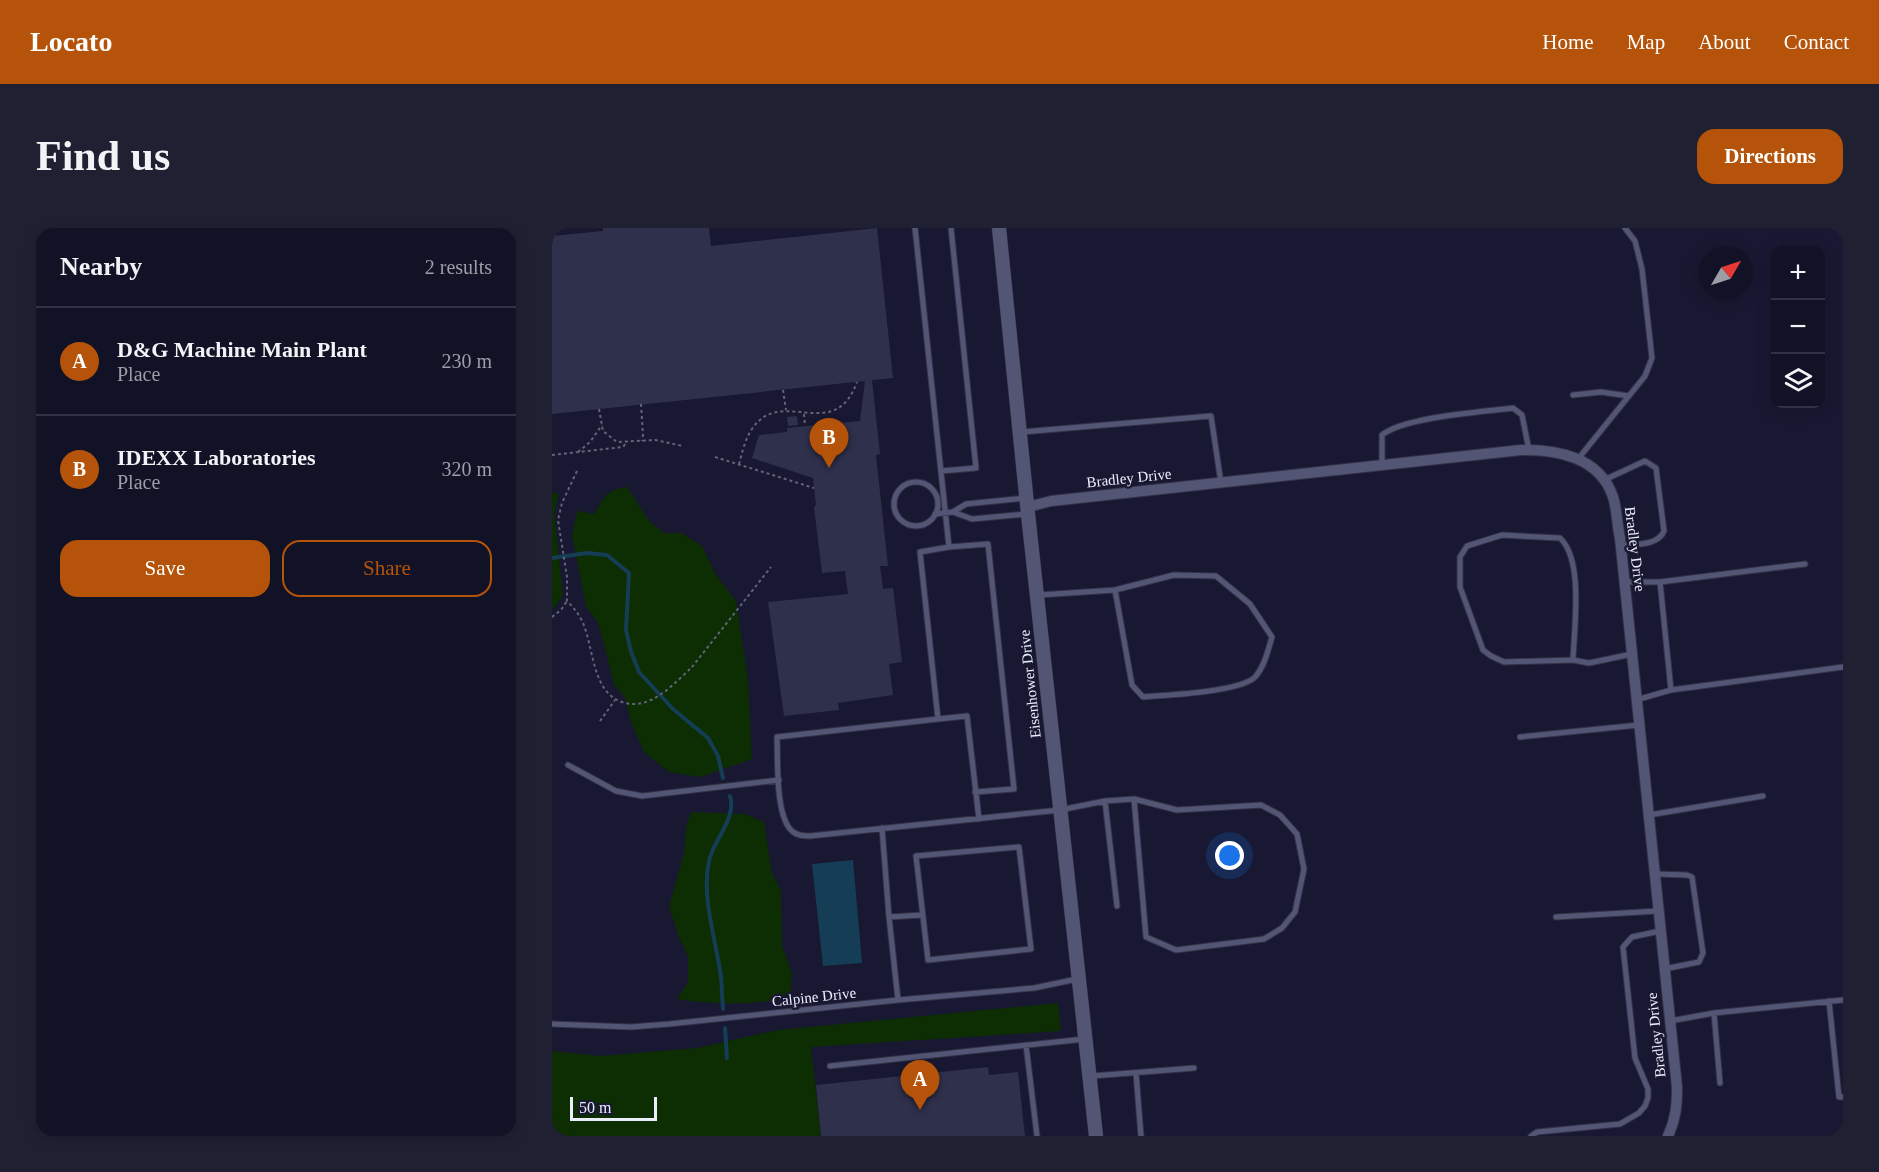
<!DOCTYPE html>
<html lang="en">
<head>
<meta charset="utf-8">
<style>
  :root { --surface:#121226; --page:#1f2032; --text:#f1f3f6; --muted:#9c9ea7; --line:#313243; --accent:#b45309 }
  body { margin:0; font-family:Georgia,serif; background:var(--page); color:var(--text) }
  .controls { position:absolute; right:18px; top:18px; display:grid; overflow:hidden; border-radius:12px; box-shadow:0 3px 15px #0003 }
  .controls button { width:54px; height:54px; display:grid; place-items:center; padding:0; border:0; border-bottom:2px solid var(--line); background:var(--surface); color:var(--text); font:30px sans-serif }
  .compass { position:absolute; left:1147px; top:18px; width:54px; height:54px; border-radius:50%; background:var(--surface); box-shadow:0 3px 15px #0003; rotate:51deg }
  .scale { position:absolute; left:18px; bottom:15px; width:87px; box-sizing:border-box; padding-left:6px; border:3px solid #edeefd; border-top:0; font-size:16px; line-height:21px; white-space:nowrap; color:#edeefd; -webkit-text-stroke:4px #181832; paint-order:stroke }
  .you { position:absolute; left:678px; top:628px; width:21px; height:21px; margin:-15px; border:4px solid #fff; border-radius:50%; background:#1a73e8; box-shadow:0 0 0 9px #1a73e833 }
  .badge { display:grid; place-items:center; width:39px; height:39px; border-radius:50%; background:var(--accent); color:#fff; font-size:20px; font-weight:700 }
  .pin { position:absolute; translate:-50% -50px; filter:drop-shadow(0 2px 3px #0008) }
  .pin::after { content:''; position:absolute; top:32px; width:21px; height:18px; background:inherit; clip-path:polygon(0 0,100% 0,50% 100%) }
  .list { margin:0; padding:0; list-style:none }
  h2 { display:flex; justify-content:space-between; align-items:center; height:78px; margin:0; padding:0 24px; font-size:26px }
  h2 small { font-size:20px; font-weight:400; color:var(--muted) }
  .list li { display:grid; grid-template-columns:39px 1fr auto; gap:18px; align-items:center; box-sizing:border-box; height:108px; padding:0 24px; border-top:2px solid var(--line) }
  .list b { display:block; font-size:22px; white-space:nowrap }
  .list p { margin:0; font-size:20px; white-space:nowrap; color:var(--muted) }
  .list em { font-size:20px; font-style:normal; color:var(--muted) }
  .actions { display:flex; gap:12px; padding:18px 24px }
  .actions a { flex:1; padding:14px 0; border:2px solid var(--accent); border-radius:18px; text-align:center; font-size:21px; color:var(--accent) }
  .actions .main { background:var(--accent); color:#fff }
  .icon { flex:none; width:33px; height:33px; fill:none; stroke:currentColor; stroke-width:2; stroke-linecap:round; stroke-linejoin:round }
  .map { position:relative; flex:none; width:1291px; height:908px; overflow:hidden; border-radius:18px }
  header { display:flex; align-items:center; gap:36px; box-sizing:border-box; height:84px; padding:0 30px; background:var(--accent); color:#fff }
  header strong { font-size:28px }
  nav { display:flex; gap:33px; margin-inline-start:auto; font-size:21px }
  .intro { display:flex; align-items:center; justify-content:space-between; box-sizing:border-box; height:144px; padding:0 36px }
  h1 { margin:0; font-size:42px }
  .button { padding:15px 27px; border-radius:18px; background:var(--accent); color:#fff; font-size:21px; font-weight:700 }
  main { display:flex; gap:36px; padding:0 36px }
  aside { flex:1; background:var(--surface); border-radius:18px; box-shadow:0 3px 15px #0003 }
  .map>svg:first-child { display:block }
  .green { fill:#0c2e02 }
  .water { fill:#153d56 }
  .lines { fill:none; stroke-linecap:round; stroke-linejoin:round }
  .stream { stroke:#153d56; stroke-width:4 }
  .building { fill:#2f304c }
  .service-casing { stroke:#333247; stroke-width:7 }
  .minor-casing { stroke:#333247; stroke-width:12 }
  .tertiary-casing { stroke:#333247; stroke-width:15 }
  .path { stroke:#636379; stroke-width:2; stroke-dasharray:3 3; stroke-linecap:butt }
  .service { stroke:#535574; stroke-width:5 }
  .minor { stroke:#535574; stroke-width:10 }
  .tertiary { stroke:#535574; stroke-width:14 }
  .labels { text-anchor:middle; stroke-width:5; stroke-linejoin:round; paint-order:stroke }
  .street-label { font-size:15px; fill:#edeefd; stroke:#181832 }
</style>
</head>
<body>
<header>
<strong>Locato</strong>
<nav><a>Home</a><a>Map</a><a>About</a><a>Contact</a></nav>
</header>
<div class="intro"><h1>Find us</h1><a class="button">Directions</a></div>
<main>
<aside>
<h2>Nearby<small>2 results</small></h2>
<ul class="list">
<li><span class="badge">A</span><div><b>D&amp;G Machine Main Plant</b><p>Place</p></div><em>230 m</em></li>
<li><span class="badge">B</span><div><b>IDEXX Laboratories</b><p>Place</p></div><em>320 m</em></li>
</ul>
<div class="actions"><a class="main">Save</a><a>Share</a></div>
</aside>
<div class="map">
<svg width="1291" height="908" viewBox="0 0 1291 908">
  <rect width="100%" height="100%" fill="#181832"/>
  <path class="green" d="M75,259L97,293L112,305H129L150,318L164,347L184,373L196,451L200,531L148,549L117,544L92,524L79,494L73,470L62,456L46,394L34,379L20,307L25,283L42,286C53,268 54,262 75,259Z
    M0,265H7L2,285L11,367L0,383Z
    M139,584L193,586L212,594L220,645L229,663L230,717L240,746L238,770C201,777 163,777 125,771L136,754V729L127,709L117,679L132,624L134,599Z
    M506,775L509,803L259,819L269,908H0V823L49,828L145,820L226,802Z"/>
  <path class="water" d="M301,632L310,735L271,738L260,636Z"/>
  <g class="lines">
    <path class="stream" d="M0,330L35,325L55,327L77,345L74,402L79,424L87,444L121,481L156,510L166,528L171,550
      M171,781C170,770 170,759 169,749C164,712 149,669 157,633C161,612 185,591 178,568
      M173,800L175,830"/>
  </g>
  <path class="building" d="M51,0H157L159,18L325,0L341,150L320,152L328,226L324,227L336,338H328L331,361L341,360L350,434L337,436L341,467L286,475L287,482L232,488L216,374L296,366L293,343L270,345L262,279L264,277L261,250L200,230L207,207L235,204V200L308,193L313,153L0,186V8L51,3Z
    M245,188L246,197L236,198L235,189Z
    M436,839L437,847L466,844L473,908H269L264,857Z"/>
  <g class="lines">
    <defs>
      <path id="service" d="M363,0L397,319
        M1021,167L1049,164L1077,168
        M470,204L659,188L669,255
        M1026,231L1093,148L1100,130L1090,41L1083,13L1073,0
        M830,237V207C852,189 930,184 961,180L970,187L977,222
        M389,243L424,240L399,0
        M1052,252L1093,233L1104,240L1112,303C1106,318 1083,316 1069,318
        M342 276a22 22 0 1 1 44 0a22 22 0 1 1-44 0Z
        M401,284L420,291L475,286
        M383,286L401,284L414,276L474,270
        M1072,354H1108L1119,462L1084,472
        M1108,354L1253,336
        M487,367L563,362L580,457L591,469C614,467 691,464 704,448C713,437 716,422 720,409L698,376L664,348L622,347L563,362
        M1021,432C1022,401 1032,332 1008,310L950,307L915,318L908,329V359L931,422L939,428L952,434L1021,432L1037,435L1080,426
        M1119,462L1291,439
        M386,491L415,488L427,591
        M968,509L1087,497
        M16,537L64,563L90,568L227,552
        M423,564L462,561L436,316L397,319L368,324L386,491L225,509C226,532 223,588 240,603C245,608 252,608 258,608L508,582L553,573L582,571L625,582L709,577L728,587L745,606L752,641L743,684L730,700L712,711L624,722L594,709L582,571
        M553,573L565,678
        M1097,587L1211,568
        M330,600L337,689L346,772
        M467,619L479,721L376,732L364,628Z
        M1104,646L1135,647L1140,649L1151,725L1147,734L1112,741
        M337,689L370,687
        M1004,689L1106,683
        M1277,773L1287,869H1291
        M1162,785L1168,855
        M1118,793L1162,785L1291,772
        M0,796L79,799L117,796L346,772L482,760L525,751
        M474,817L485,908
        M278,838L533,811
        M584,845L589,908
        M540,848L642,840
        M979,908L985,904L1068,896L1087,885L1093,878L1096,870V861L1083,830L1071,719L1080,709L1108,703"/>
      <path id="minor" d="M476,279L499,273L969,222C1004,221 1048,229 1061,269C1065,281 1065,297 1068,310L1125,859C1125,877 1124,891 1116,908"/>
      <path id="tertiary" d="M447,0L476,286L544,908"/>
    </defs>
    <use href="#service" class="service-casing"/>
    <use href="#minor" class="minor-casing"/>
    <use href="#tertiary" class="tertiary-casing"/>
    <path class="path" d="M231,162L234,182
      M89,176L91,207L90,213
      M47,181L51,203L65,214L103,212L131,218
      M252,186L253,198
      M26,224L38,214L50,197
      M0,227L71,219L74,215
      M163,229L262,260
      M187,236C190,225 193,211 200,201C229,157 282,217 305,154
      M25,243L10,275L6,292L15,349V373C22,380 27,386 31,395C42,421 40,464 70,474C97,484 122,456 140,439L219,339
      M0,389L9,382L15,373
      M48,493L63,472"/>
    <use href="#service" class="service"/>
    <use href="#minor" class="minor"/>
    <use href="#tertiary" class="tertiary"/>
  </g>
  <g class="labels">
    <g class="street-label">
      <text transform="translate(577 250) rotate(-6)" y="5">Bradley Drive</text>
      <text transform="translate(1083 321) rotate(83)" y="5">Bradley Drive</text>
      <text transform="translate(478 456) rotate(-96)" y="5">Eisenhower Drive</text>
      <text transform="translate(262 769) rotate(-6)" y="5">Calpine Drive</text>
      <text transform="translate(1104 807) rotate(-96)" y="5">Bradley Drive</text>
    </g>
  </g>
</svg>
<div class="controls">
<button>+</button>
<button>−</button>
<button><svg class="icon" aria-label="layers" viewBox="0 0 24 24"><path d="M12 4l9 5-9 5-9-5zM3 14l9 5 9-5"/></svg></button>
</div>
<svg class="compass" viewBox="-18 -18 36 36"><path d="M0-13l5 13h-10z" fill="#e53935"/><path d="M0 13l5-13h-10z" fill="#9c9ea7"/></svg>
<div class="scale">50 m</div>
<div class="you"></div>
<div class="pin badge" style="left:368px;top:882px">A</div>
<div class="pin badge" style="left:277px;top:240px">B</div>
</div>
</main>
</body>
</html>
